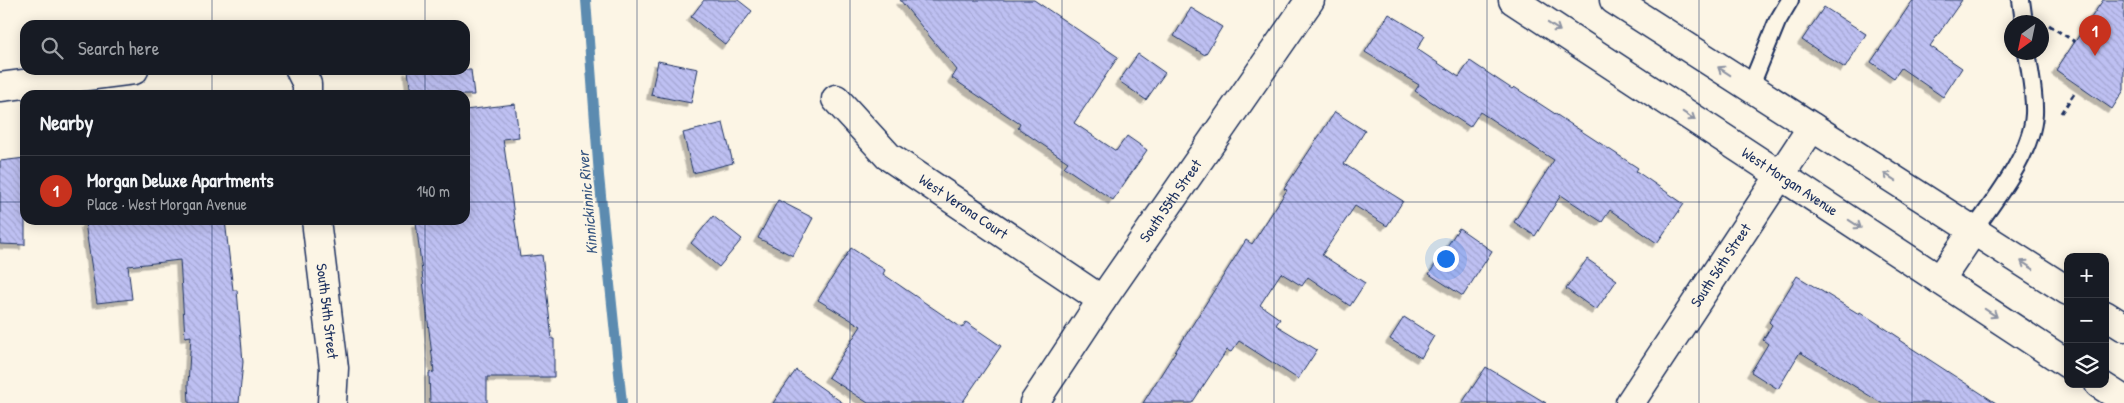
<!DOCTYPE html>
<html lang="en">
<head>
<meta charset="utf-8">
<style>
  :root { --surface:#171b24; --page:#242831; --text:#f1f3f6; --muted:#9ea1a6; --line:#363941; --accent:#c8321e }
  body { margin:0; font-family:"Patrick Hand",sans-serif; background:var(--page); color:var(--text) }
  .controls { position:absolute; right:15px; bottom:15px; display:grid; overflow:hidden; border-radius:10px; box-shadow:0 2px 12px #0003 }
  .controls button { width:45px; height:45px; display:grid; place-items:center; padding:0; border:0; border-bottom:1px solid var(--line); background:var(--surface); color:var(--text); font:25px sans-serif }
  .compass { position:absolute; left:2004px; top:15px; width:45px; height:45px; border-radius:50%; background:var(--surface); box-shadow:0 2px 12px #0003; rotate:213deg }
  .you { position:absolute; left:1445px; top:258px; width:18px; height:18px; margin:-12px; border:4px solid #fff; border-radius:50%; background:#1a73e8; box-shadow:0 0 0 8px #1a73e833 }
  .badge { display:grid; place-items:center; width:32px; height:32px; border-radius:50%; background:var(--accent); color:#fff; font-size:16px; font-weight:700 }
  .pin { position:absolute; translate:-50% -41px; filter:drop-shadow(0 1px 2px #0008) }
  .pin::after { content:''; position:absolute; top:26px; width:18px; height:15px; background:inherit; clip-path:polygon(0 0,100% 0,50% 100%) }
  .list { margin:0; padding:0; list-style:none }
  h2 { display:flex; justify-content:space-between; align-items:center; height:65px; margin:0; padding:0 20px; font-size:21px }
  h2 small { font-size:16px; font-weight:400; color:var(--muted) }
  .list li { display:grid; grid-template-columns:32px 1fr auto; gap:15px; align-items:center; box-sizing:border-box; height:70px; padding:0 20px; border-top:1px solid var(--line) }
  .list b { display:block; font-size:19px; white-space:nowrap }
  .list p { margin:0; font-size:16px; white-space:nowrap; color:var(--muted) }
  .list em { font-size:16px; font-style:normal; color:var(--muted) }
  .icon { flex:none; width:28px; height:28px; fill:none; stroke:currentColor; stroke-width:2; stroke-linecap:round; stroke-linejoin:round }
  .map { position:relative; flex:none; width:2124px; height:403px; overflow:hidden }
  .search { position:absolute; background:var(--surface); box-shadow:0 2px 12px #0003; left:20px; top:20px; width:450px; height:55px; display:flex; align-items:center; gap:12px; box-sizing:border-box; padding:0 18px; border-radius:15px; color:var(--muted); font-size:19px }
  .panel { position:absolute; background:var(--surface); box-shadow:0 2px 12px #0003; left:20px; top:90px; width:450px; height:135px; border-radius:15px }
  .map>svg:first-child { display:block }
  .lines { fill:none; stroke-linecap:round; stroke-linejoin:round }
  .stream { stroke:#5b8bb0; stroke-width:10 }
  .building { fill:url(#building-back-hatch); stroke:#1b2f5e; filter:url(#shadow) }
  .service-casing { stroke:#1b2f5e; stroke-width:20 }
  .minor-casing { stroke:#1b2f5e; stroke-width:31 }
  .tertiary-casing { stroke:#1b2f5e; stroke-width:31 }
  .path { stroke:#1b2f5e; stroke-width:3; stroke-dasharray:5 4; stroke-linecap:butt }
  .service { stroke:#fcf5e5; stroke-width:16 }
  .minor { stroke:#fcf5e5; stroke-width:28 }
  .tertiary { stroke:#fcf5e5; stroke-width:28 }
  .oneway { stroke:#8c92a2 }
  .grid { fill:none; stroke:#1b2f5e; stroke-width:1; stroke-opacity:0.55 }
  .labels { text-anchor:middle; stroke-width:4; stroke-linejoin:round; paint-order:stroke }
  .street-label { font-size:15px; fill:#1b2f5e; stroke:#fcf5e5 }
  .water-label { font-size:16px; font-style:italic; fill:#365580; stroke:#fcf5e5 }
</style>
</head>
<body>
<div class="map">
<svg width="2124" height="403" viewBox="0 0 2124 403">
  <defs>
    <pattern id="building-back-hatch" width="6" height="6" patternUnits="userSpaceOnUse" patternTransform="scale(1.25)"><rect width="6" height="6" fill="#bec0f2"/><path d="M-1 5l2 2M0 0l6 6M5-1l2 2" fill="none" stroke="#a3a5d2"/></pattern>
    <filter id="shadow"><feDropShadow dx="-4.5" dy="4.5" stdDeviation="0" flood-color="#0004"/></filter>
  </defs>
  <rect width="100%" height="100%" fill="#fcf5e5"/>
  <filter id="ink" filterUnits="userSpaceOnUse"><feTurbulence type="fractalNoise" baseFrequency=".02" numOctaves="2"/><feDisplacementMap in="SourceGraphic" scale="10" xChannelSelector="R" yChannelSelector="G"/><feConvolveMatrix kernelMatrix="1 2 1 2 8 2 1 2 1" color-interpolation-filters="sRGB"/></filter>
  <g filter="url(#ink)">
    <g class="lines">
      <path class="stream" d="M586,0L599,176L622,403"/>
    </g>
    <path class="building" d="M704,0H738L752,11L726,45L691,17Z
      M900,0H1034L1118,57L1074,123L1116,151L1127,136L1147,150L1113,200L1064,167L1068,162L1018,128L1020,124L952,78L957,70Z
      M1913,0H1962L1930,46L1962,68L1943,97L1901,68L1894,78L1871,62Z
      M2103,0H2124V90L2112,109L2056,70Z
      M1824,7L1866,34L1845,68L1802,40Z
      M1191,8L1222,27L1205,55L1174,36Z
      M1389,14L1425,36L1417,49L1459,77L1470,61L1512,89L1514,87L1638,168L1636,171L1684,204L1657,243L1610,210L1602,222L1561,195L1535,236L1514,222L1554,160L1480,112L1470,127L1415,91L1419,85L1365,52Z
      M1138,54L1165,73L1146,100L1119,81Z
      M658,61L698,69L691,103L651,95Z
      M408,70H471L474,95H411Z
      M515,104L519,137L503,139L520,257L542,255L552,339H554V377H487V403H430L429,373L434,372L416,222L465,220V110Z
      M1335,112L1365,131L1344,164L1403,201L1387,226L1355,206L1322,255L1365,283L1350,306L1308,277L1302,286L1281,273L1260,305L1280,319L1276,325L1317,350L1298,379L1239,341L1231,352L1227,350L1192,403H1143L1246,240L1252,244L1287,190L1284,189Z
      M723,123L733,163L693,173L683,133Z
      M25,158V245L0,244V161Z
      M778,200L813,218L793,256L758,238Z
      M713,216L742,239L719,267L691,243Z
      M86,220H225L233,290H237L243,362L239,403H189L188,385L191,336L185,337L180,260L128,266L132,299L97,303L85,223H87Z
      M1459,228L1492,251L1463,296L1429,274Z
      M851,248L885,270L883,274L962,328L966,322L1001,346L962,403H868L828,377L861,326L818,300Z
      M1587,259L1617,280L1596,310L1566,289Z
      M1797,276L1859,314L1860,312L1900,338L1899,340L1996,403H1881L1800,352L1778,389L1751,372L1768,344L1763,340L1772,325L1769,322Z
      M1404,317L1434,336L1421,358L1390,339Z
      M1486,367L1546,403H1462Z
      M796,370L843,403H773Z"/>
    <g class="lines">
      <defs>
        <path id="service" d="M2021,0L2024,22
          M1750,88L1777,22L1790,0
          M1973,231C1995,199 2032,154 2034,114C2035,94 2030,73 2027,52"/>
        <g id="minor">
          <path d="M300,70L307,84V95"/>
          <path d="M0,87L134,70"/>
          <path id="s1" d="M836,99L888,156L1102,300"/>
          <path id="s2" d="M316,220L334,368L332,403"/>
          <path id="s3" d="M1034,403L1102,300L1310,0"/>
          <path id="s4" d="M1630,403L1812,127"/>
        </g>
        <g id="tertiary">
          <path id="s5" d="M1513,0L2068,364"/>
          <path d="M1614,0L2068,291"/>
          <path d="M1940,280L1973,231"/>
          <path d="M2105,315L2124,327"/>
          <path d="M2099,384L2124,400"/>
        </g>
      </defs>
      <use href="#service" class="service-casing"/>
      <use href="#minor" class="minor-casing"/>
      <use href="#tertiary" class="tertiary-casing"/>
      <path class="path" d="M2049,25L2075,42
        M2061,113L2076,91"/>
      <use href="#service" class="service"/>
      <use href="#minor" class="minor"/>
      <use href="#tertiary" class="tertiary"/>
    </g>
    <defs><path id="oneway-shaft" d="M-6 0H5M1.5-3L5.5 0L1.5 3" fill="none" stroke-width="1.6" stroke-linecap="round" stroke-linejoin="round" transform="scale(1.25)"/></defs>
    <g class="oneway">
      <use href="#oneway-shaft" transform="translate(1554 27) rotate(33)"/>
      <use href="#oneway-shaft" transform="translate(1724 71) rotate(-147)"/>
      <use href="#oneway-shaft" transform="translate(1689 116) rotate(33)"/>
      <use href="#oneway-shaft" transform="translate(1890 177) rotate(-147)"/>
      <use href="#oneway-shaft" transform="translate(1855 224) rotate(33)"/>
      <use href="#oneway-shaft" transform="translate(2027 265) rotate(-147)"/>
      <use href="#oneway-shaft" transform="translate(1991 313) rotate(33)"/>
    </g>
  </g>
  <path class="grid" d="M212,0V25M425,0V25M637,0V403M850,0V403M1062,0V403M1274,0V403M1487,0V403M1699,0V403M1912,0V403M212,70V95M425,70V95M0,202H25M465,202H2124M212,220V403M425,220V403"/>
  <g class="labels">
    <g class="street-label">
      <text dy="5" stroke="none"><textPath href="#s5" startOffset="331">West Morgan Avenue</textPath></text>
      <text dy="5" stroke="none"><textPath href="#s3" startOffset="244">South 55th Street</textPath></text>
      <text dy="5" stroke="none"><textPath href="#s1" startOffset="168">West Verona Court</textPath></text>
      <text dy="5" stroke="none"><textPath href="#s4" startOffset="165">South 56th Street</textPath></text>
      <text dy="5" stroke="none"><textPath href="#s2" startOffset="92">South 54th Street</textPath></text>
    </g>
    <g class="water-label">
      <text transform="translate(587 203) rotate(-95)" y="6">Kinnickinnic River</text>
    </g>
  </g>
</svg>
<div class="controls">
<button>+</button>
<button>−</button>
<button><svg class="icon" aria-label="layers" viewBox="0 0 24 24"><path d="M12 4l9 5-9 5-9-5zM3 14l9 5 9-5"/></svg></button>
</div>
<svg class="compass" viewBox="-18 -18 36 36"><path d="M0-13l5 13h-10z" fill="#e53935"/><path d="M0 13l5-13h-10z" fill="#9ea1a6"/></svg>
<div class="you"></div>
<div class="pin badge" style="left:2095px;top:56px">1</div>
<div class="search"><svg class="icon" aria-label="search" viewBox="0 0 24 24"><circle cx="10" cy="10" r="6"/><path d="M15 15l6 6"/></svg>Search here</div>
<section class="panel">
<h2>Nearby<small></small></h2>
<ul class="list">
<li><span class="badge">1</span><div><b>Morgan Deluxe Apartments</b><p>Place · West Morgan Avenue</p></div><em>140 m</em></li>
</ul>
</section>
</div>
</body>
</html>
